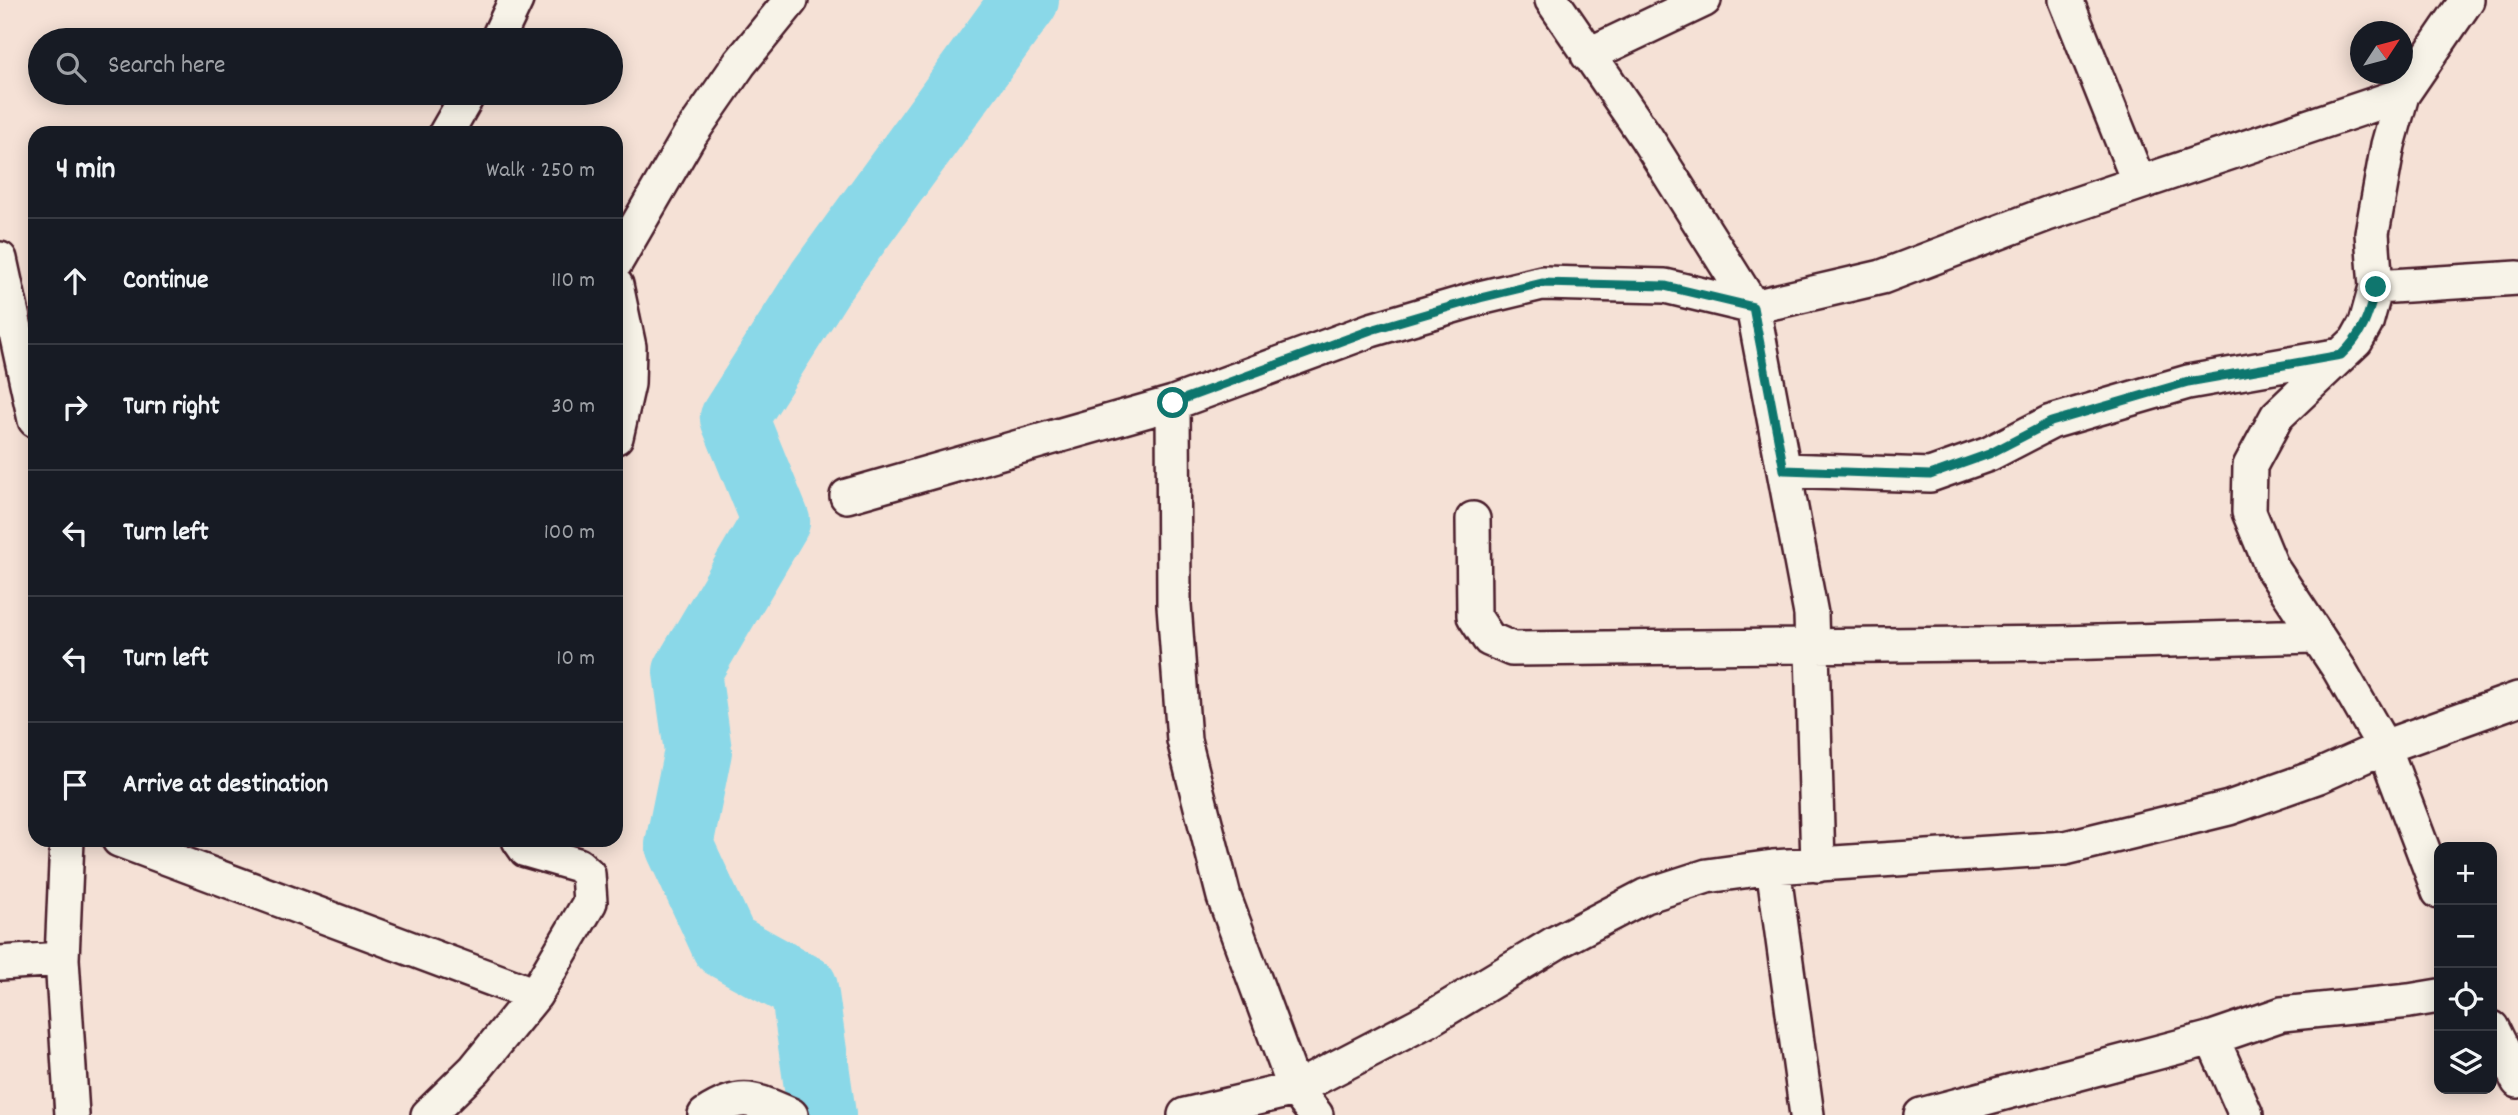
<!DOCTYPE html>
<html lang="en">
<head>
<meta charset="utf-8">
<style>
  :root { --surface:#171b24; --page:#20242c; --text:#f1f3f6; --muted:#9ea1a6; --line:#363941 }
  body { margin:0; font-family:Dekko,sans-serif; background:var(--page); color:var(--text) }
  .controls { position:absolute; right:21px; bottom:21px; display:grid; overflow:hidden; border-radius:14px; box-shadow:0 4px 18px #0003 }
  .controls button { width:63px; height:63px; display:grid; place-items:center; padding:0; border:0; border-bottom:2px solid var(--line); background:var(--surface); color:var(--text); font:35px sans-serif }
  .compass { position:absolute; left:2350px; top:21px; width:63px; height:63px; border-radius:50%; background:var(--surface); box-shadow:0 4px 18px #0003; rotate:54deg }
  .stop { position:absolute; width:21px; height:21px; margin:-16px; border:5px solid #0f766e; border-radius:50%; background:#fff }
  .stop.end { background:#0f766e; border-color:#fff; box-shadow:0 2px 7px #0008 }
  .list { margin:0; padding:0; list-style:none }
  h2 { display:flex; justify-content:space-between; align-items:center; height:91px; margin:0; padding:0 28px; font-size:30px }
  h2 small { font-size:23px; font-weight:400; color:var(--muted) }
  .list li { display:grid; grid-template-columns:46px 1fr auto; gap:21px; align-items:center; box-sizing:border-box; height:126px; padding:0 28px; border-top:2px solid var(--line) }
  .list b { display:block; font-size:26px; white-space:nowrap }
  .list em { font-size:23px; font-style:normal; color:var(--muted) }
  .icon { flex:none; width:38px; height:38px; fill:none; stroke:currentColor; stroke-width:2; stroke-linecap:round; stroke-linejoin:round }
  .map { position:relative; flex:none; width:2518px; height:1115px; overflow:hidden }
  .search { position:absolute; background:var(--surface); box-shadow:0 4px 18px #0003; left:28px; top:28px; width:595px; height:77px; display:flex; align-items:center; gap:18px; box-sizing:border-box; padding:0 24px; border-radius:38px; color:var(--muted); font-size:26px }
  .panel { position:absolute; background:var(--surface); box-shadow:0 4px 18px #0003; left:28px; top:126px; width:595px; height:721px; border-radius:21px }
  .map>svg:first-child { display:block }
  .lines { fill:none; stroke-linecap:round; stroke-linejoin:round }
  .river { stroke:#8ad8e8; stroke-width:68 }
  .street-casing { stroke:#4a1f2b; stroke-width:38 }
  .street { stroke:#f7f3e8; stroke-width:33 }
  .route { stroke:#0f766e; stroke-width:9 }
</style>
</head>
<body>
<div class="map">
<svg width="2518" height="1115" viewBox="0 0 2518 1115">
  <rect width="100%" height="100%" fill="#f5e1d6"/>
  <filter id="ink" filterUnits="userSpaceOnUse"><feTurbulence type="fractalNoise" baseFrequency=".0143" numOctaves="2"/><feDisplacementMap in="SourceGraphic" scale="14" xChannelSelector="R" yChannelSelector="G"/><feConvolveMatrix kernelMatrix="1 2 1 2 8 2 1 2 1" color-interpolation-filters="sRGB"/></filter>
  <g filter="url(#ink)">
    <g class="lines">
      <path class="river" d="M822,1115L804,988L725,945L679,845L698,751L687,672L776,521L734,418L821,281L1025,0"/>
      <defs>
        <path id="street" d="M1552,0L1646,137L1753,307L1811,614L1818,865
          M2066,0L2139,183
          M497,40L516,0
          M1588,55L1704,0
          M446,133L469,93
          M0,259L35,420
          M616,262L688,138L740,63L791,0
          M616,285L629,347L628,384L616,437
          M2376,287L2518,278
          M1173,403L1174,605L1184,740L1224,897L1295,1089L1316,1115
          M1784,470L1930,475L1989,454L2051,422L2188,382L2341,355
          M847,496L1173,403L1371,330L1480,298L1542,283L1665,286L1753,307L1882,277L2047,214L2402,95
          M1473,519L1474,616L1489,639L1512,649L2060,643L2315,636
          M67,840L62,959L72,1115
          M119,840L535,995L475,1069L428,1115
          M519,840L526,850L578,865L588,874L590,902L535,995
          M1773,867L1807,1115
          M2439,892L2384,747L2339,669L2272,568L2249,512L2250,466L2277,416L2356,341L2366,323L2376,287L2372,233L2388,145L2402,95L2467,0
          M0,963L62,959
          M2492,1028L2518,1081
          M2212,1038L2246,1115
          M705,1115C742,1091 753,1099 791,1115
          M1185,1115L1295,1089L1426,1021L1557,942L1645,896L1707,876L1773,867L2065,848L2229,808L2319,776L2384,747L2518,699
          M1921,1115L2212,1038L2282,1014L2409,1001L2439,996"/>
      </defs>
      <use href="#street" class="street-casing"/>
      <use href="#street" class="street"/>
    </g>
  </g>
  <g class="lines" filter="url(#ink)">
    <path class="route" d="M1173,403L1371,330L1480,298L1542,283L1665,286L1753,307L1784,470L1930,475L1989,454L2051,422L2188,382L2341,355C2364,333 2368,317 2376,287"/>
  </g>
</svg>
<div class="controls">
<button>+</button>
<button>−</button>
<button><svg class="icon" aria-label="locate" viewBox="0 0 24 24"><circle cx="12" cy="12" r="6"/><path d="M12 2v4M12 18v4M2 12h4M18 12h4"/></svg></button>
<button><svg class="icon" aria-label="layers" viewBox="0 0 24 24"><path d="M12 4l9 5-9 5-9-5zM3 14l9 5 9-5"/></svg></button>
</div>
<svg class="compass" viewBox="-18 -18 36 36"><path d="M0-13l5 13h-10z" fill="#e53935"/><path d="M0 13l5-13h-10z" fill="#9ea1a6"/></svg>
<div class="stop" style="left:1173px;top:403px"></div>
<div class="stop end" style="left:2376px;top:287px"></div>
<div class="search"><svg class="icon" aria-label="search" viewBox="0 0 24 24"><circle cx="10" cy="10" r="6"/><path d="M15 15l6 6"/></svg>Search here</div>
<section class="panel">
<h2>4 min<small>Walk · 250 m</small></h2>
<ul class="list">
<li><svg class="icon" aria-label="ahead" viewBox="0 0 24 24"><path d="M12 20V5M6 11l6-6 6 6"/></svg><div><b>Continue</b></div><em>110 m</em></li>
<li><svg class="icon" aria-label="right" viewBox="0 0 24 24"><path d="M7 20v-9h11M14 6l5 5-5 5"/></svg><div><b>Turn right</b></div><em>30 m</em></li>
<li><svg class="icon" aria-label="left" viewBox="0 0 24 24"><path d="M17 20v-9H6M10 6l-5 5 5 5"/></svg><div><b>Turn left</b></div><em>100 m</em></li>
<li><svg class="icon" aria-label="left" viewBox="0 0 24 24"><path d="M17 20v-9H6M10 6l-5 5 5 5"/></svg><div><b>Turn left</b></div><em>10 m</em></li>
<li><svg class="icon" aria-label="arrive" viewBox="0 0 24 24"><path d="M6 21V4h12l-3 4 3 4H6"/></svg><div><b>Arrive at destination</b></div></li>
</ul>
</section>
</div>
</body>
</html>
